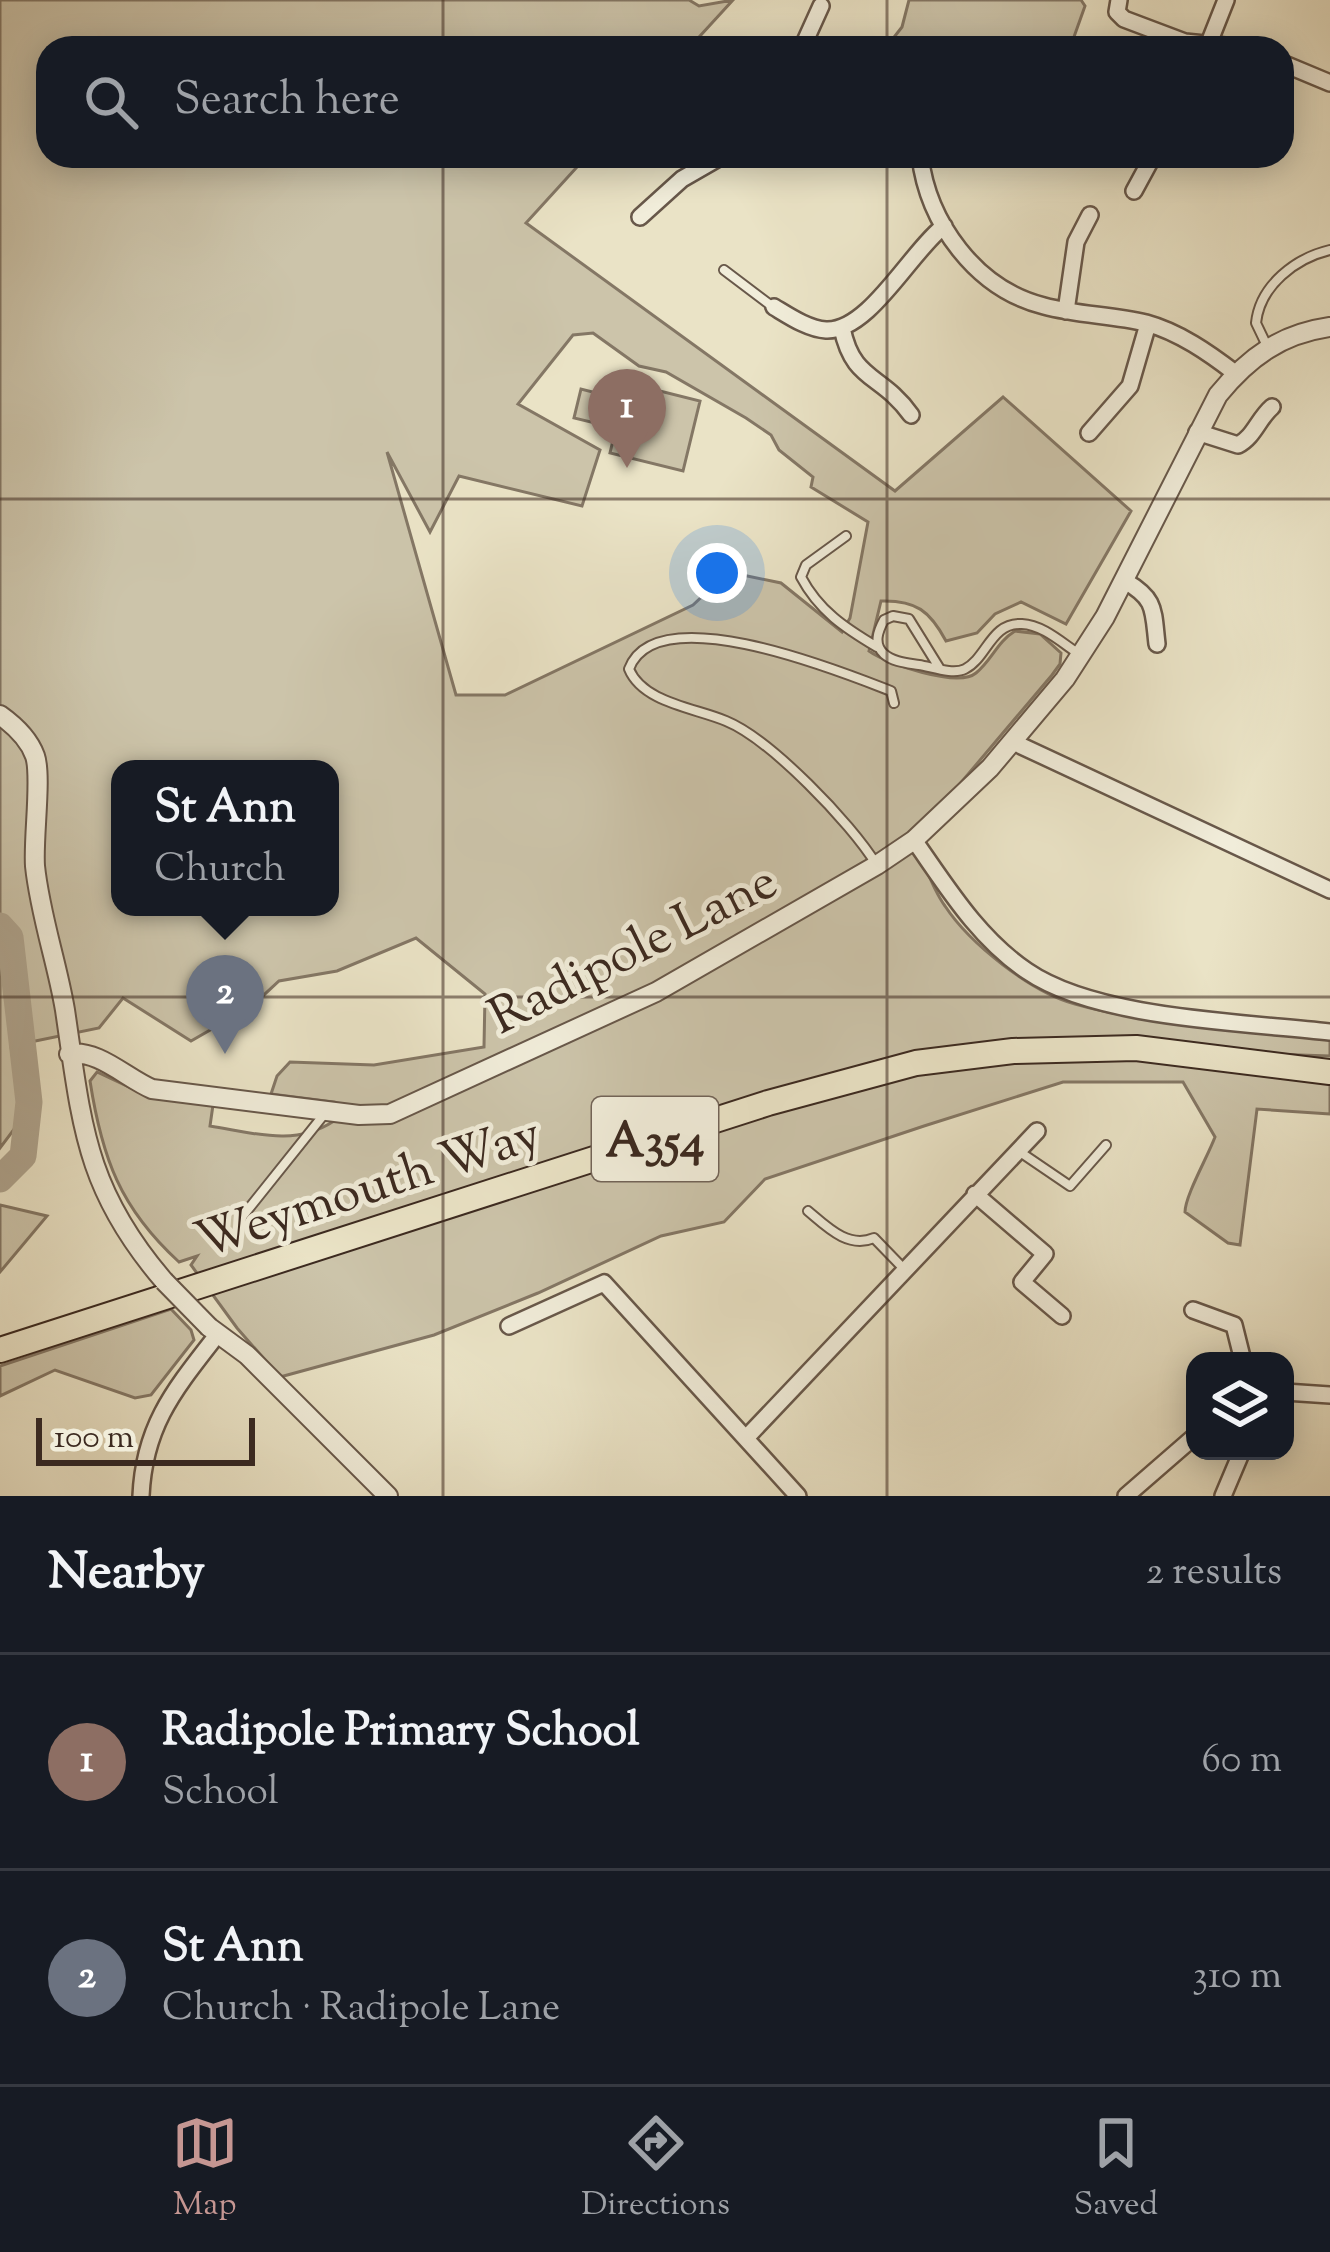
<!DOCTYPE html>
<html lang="en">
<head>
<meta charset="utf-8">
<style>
  :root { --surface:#171b24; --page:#20242c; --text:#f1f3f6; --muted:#9ea1a6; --line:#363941; --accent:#c59692 }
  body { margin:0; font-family:"Sorts Mill Goudy",serif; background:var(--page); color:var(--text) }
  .controls { position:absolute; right:36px; bottom:36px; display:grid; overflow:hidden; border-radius:24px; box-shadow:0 6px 30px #0003 }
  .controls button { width:108px; height:108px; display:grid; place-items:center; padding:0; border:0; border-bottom:3px solid var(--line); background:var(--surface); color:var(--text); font:60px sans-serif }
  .scale { position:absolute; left:36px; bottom:30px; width:219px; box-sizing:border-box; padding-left:12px; border:6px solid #3c2a20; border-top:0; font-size:33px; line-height:42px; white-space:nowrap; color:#3c2a20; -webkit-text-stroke:9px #f1edda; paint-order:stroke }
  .you { position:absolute; left:717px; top:573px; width:42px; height:42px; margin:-30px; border:9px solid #fff; border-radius:50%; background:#1a73e8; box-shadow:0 0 0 18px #1a73e833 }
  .badge { display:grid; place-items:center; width:78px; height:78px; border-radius:50%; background:var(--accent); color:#fff; font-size:39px; font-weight:700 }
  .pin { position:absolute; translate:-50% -99px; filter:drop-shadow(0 3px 6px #0008) }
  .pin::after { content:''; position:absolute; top:63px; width:42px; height:36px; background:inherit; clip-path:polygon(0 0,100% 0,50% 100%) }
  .popup { position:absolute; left:111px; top:760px; width:228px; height:156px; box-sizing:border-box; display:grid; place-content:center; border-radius:24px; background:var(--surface); filter:drop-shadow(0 3px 9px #0005); font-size:39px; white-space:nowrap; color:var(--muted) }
  .popup b { font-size:45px; color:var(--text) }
  .popup::after { content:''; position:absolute; left:50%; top:100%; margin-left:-24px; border:24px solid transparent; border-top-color:var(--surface) }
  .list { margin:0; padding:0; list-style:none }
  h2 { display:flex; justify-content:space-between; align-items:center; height:156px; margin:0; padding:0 48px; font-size:51px }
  h2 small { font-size:39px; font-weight:400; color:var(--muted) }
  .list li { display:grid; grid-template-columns:78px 1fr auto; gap:36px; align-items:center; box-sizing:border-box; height:216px; padding:0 48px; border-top:3px solid var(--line) }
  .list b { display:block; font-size:45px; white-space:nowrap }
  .list p { margin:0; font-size:39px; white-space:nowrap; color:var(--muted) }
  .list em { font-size:39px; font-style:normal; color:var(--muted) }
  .icon { flex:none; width:66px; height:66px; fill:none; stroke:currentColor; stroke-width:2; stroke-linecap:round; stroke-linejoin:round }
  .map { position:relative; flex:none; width:1330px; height:1496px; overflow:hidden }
  .search { position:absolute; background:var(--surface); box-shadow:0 6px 30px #0003; left:36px; right:36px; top:36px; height:132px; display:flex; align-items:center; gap:30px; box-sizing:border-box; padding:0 42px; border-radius:36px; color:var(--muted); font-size:45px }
  .sheet { height:588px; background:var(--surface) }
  nav { display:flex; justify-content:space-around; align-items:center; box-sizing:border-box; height:168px; border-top:3px solid var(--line); background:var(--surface); font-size:33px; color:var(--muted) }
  nav a { display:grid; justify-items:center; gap:6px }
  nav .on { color:var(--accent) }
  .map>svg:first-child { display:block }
  .green { fill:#ccc4aa; stroke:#847765; stroke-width:3; fill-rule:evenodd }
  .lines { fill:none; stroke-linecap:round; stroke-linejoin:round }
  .river { stroke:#afa48e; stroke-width:27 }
  .service-casing { stroke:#68584a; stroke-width:12 }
  .minor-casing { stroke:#68584a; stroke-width:20 }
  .tertiary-casing { stroke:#68584a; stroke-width:22 }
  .trunk-casing { stroke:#3c2a20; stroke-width:28 }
  .service { stroke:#f1edda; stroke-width:8 }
  .minor { stroke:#f1edda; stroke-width:15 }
  .tertiary { stroke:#f1edda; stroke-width:18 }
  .trunk { stroke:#eae3c6; stroke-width:24 }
  .tertiary-bridge-casing { stroke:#68584a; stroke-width:22; stroke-linecap:butt }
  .tertiary-bridge { stroke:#f1edda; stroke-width:18 }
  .grid { fill:none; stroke:#3c2a20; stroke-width:3; stroke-opacity:0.55 }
  .labels { text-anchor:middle; stroke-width:10; stroke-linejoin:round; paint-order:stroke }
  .shield { fill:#f1edda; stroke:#726458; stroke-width:3 }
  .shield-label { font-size:48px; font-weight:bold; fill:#3c2a20 }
  .street-label { font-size:51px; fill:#3c2a20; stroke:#f1edda }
</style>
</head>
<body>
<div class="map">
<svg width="1330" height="1496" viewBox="0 0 1330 1496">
  <rect width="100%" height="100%" fill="#eae3c6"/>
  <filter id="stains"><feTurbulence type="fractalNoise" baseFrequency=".00167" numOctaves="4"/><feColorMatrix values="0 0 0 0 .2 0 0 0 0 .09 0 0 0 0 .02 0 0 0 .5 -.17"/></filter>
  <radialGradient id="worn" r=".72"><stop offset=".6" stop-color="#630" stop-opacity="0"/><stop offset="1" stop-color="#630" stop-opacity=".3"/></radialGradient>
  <path class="green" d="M0,0H689L699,6L733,0L689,48H48V156H587L526,223L895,491L1003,397L1131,511L1066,624L1021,602L995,614L977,633L946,641C930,611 916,600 881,601L869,651C887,664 958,688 976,673C992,660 997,642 1015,631L1040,634L1061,653L1060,664L1052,675L942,805L910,837L884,850L914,840C924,861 931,887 945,906C970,944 1031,992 1075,1004C1151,1026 1250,1027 1330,1035V1056L1268,1054V1075L1330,1084V1114L1257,1109L1240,1245L1228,1243L1185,1212C1185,1196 1208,1156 1215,1137L1183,1082H1063L924,1126L765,1179L724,1222L661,1236L538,1293L434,1335L280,1377L237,1328L191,1265L197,1256L179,1262C120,1208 102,1158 90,1081L97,1072L144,1094L213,1105L210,1126C254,1133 294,1147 334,1121V1102L271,1094L277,1076L290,1062L374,1065L484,1047L485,994L416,938L337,971L279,981L252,1006L191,1041L123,998L99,1028L11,1046L21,1120L0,1148ZM593,333L639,366L666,372L746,418L771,435L779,450L813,477L811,487L868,522L850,618L842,632L781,583L728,572L693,605L505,695H456L387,452L430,532L459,476L582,506L600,450L518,404L573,335ZM120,769H330V907H120Z
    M909,0H1081L1085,6L1070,48H899L891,41L902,27Z
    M624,382L700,401L683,471L610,453L616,428L574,418L581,389L620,399Z
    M0,1205L47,1216L0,1272Z
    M171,1309L191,1330L194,1340L151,1395L135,1398L55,1370L0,1396V1366Z"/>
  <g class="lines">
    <path class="river" d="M0,926L10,937L29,1102L23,1156L0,1179"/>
    <defs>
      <path id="service" d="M724,270L773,307
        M1267,346L1256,323C1260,285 1296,258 1330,250
        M846,536L806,565L801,577C819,611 845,628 877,647
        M940,669L909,619L893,616L884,620C878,631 873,644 884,654C893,662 907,663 919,665C932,667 953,675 965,669C987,658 991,622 1022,624C1043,625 1062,643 1079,654
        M876,864C851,823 770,739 726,721C696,708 643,703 629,669C656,596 842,672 891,691L894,703
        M1020,1152L1070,1186L1106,1145
        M808,1211C827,1227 848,1249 874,1238L904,1269
        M242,1217L326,1112"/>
      <path id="minor" d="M1119,0L1117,12L1124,19L1185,42L1245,48
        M802,48L821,6
        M1207,48L1226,0
        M1282,63L1330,83
        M920,156C928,223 976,289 1044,306C1077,315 1112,315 1146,323C1179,332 1209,353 1235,373
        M1134,191L1153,156
        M640,217L682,179L722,156
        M774,307C789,316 808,329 826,330C869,332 911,251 944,226
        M1066,311L1076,242L1090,215
        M842,328C853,382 881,373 911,415
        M1197,432L1238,445C1254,437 1258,419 1272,407
        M1089,433L1130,386L1148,324
        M1125,581C1156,599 1153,609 1157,644
        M1013,742L1330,890
        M914,840C947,887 978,938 1027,971C1097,1019 1243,1022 1330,1032
        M975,1194L1045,1254L1022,1282L1062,1316
        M1193,1310L1234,1325L1243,1361
        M509,1326L604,1283L798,1496
        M1285,1392L1330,1395
        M747,1437L1037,1131
        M141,1496C144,1425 175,1389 217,1335
        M1126,1496L1195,1436
        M1223,1496L1242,1451"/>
      <path id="tertiary" d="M0,715C14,725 29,739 35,756C42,776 33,838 35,866C40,915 57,962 65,1010C82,1125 85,1189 164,1281
        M69,1054C98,1049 126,1078 152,1089L359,1115L390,1114L656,992L877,865L914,840L990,768L1065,679L1105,617L1218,395C1249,357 1281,334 1330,327
        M209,1327L247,1355L388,1496"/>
      <path id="trunk" d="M0,1350L768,1103L916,1063L1013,1051L1136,1048L1330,1072"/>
    </defs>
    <use href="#service" class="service-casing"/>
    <use href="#minor" class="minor-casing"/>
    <use href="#tertiary" class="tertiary-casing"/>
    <use href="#trunk" class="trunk-casing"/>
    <use href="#service" class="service"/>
    <use href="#minor" class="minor"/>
    <use href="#tertiary" class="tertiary"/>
    <use href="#trunk" class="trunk"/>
    <defs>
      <path id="tertiary-bridge" d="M164,1281L209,1327"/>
    </defs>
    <use href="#tertiary-bridge" class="tertiary-bridge-casing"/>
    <use href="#tertiary-bridge" class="tertiary-bridge"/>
  </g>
  <path class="grid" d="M443,0V48M887,0V48M443,156V1496M887,156V1496M0,499H1330M0,997H1330"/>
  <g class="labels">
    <rect class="shield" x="592" y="1097" width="126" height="84" rx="9"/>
    <g class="shield-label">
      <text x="655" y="1156">A354</text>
    </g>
    <g class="street-label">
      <text transform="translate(632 947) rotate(-27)" y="18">Radipole Lane</text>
      <text transform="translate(367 1185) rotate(-18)" y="18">Weymouth Way</text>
    </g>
  </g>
  <rect width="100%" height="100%" filter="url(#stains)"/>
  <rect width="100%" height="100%" fill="url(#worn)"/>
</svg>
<div class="controls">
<button><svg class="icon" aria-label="layers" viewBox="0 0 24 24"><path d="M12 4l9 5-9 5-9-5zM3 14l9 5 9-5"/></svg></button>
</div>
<div class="scale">100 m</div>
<div class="you"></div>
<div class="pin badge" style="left:627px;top:468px;background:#8d6e63">1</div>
<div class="pin badge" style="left:225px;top:1054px;background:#6b7280">2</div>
<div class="popup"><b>St Ann</b>Church</div>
<div class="search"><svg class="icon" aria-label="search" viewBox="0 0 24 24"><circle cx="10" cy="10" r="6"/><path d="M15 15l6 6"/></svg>Search here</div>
</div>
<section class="sheet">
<h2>Nearby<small>2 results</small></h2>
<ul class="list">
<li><span class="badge" style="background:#8d6e63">1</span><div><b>Radipole Primary School</b><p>School</p></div><em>60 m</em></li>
<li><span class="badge" style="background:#6b7280">2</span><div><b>St Ann</b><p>Church · Radipole Lane</p></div><em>310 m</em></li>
</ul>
</section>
<nav>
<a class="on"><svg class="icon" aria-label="map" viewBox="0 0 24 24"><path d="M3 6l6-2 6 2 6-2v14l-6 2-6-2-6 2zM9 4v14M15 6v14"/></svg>Map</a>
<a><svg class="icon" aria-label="directions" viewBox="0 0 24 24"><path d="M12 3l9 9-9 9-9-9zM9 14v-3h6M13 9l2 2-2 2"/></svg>Directions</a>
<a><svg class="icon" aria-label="saved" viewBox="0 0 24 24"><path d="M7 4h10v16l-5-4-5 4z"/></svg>Saved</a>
</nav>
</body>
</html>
